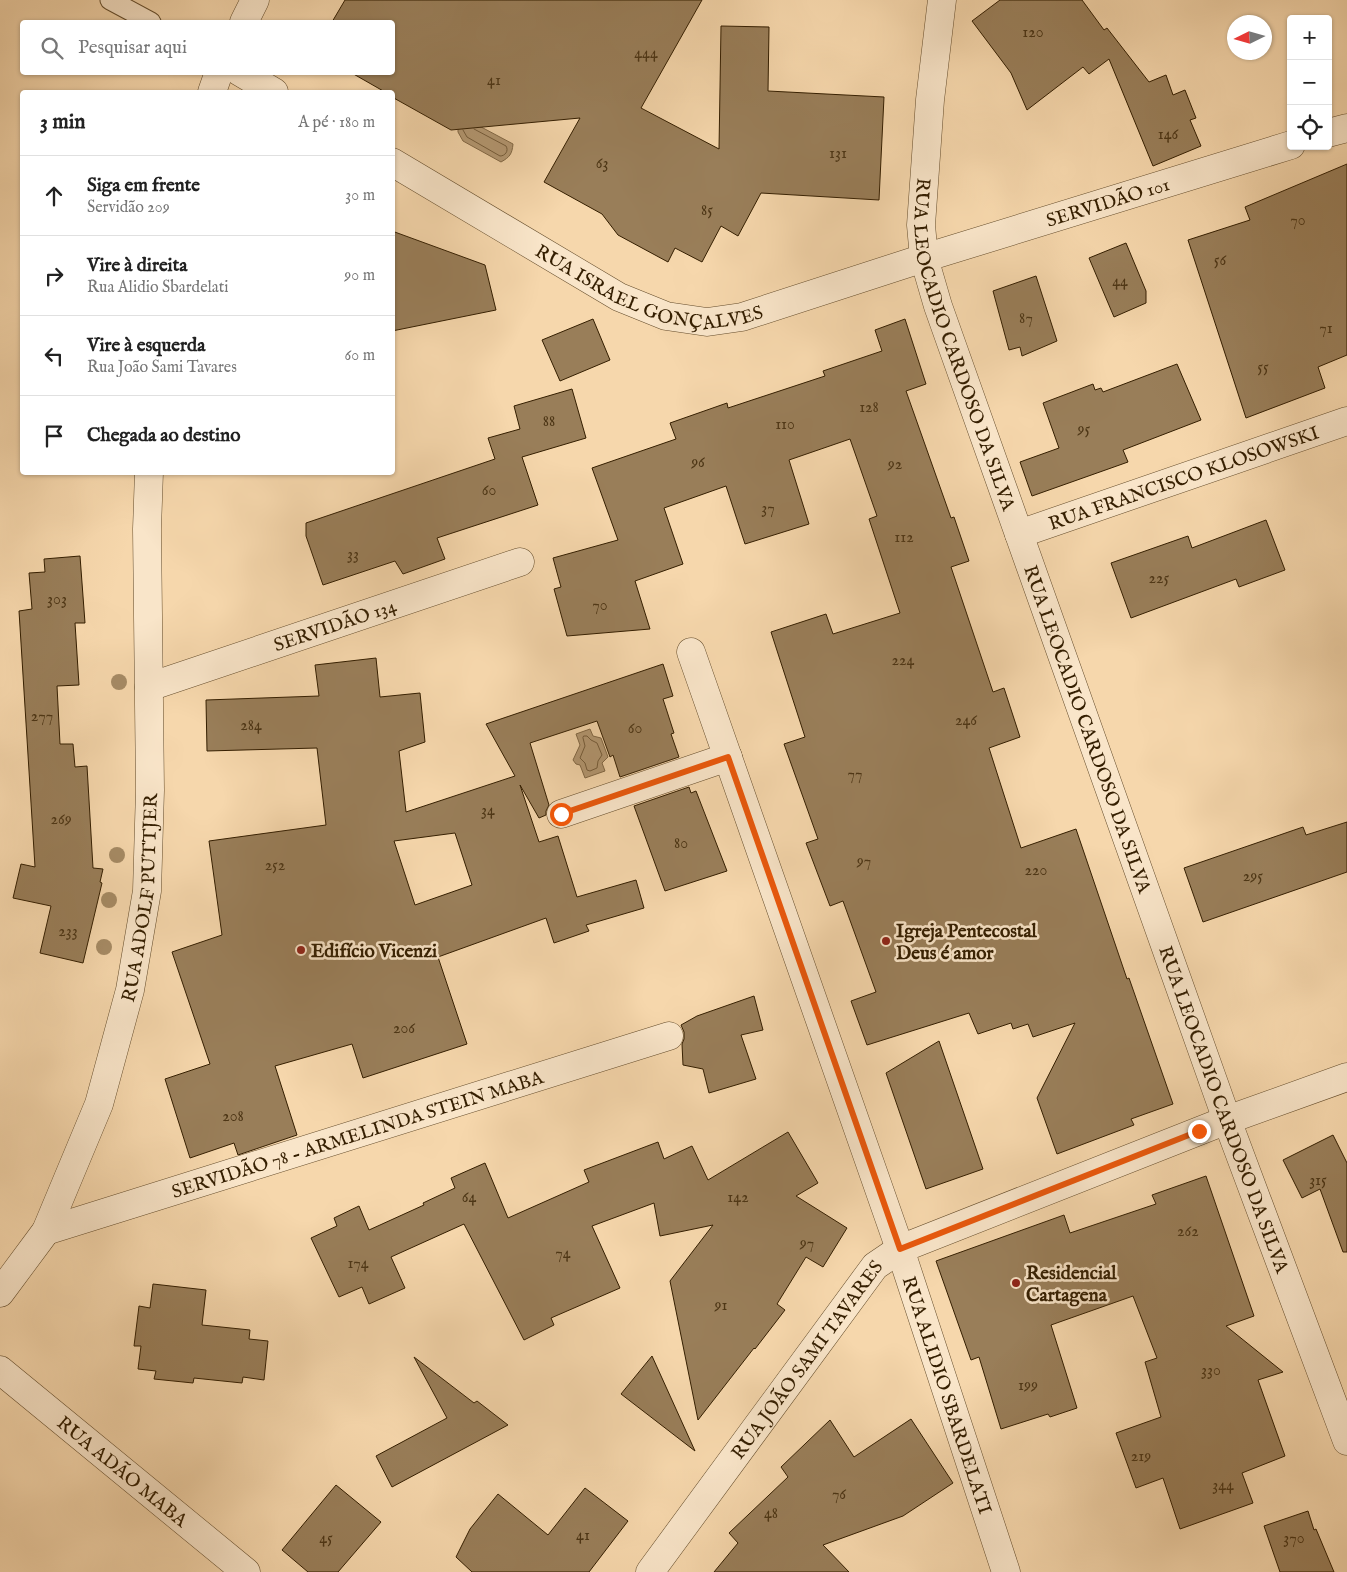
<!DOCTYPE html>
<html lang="pt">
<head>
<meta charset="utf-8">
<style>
  :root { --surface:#fff; --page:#f2f2f2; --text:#222; --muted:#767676; --line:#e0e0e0 }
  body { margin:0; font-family:"IM FELL English",serif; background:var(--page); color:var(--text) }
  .controls { position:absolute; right:15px; top:15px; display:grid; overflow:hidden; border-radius:5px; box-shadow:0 1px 4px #0004 }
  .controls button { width:45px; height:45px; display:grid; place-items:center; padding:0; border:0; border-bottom:1px solid var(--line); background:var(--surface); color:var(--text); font:25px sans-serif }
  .compass { position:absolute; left:1227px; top:15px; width:45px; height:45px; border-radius:50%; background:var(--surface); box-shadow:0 1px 4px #0004; rotate:265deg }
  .stop { position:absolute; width:15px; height:15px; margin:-11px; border:4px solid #ea580c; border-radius:50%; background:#fff }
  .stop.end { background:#ea580c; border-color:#fff; box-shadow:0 1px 5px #0008 }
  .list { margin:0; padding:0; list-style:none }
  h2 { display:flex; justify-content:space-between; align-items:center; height:65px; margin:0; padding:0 20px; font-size:21px }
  h2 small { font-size:16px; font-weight:400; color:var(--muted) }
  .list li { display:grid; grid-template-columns:32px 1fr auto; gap:15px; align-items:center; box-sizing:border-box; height:80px; padding:0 20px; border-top:1px solid var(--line) }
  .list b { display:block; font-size:19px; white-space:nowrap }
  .list p { margin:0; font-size:16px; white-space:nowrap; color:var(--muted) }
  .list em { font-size:16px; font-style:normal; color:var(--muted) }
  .icon { flex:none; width:28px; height:28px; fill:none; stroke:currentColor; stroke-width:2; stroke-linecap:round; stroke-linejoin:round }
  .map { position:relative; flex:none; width:1347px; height:1572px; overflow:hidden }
  .search { position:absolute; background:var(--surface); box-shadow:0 1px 4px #0004; left:20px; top:20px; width:375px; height:55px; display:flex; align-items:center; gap:12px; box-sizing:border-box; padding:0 18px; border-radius:5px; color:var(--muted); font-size:19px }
  .panel { position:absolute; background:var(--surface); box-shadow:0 1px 4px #0004; left:20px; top:90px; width:375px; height:385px; border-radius:5px }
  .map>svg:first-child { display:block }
  .water { fill:#b49872; stroke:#816744 }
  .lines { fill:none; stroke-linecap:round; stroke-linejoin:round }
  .shore { stroke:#745b39; stroke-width:1 }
  .building { fill:#997e59; stroke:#341e00; fill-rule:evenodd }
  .service-casing { stroke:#644c2b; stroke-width:21 }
  .minor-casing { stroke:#644c2b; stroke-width:29 }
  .tertiary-casing { stroke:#644c2b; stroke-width:29 }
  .service { stroke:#f9e5c9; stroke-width:19 }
  .minor { stroke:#f9e5c9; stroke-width:28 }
  .tertiary { stroke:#f9e5c9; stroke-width:28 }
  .tree { fill:#a68b65 }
  .route { stroke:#ea580c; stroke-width:6 }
  .poi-dot { fill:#8f2418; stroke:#f9e5c9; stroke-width:2 }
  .labels { text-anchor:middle; stroke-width:5; stroke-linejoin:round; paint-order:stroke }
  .number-label { font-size:16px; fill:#4d3616 }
  .street-label { font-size:19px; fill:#341e00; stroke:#f9e5c9 }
  .poi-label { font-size:19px; font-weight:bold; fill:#341e00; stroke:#f9e5c9; text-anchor:start }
</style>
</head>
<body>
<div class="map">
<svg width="1347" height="1572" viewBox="0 0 1347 1572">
  <rect width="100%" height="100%" fill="#f6d7ac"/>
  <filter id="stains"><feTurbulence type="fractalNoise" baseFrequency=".004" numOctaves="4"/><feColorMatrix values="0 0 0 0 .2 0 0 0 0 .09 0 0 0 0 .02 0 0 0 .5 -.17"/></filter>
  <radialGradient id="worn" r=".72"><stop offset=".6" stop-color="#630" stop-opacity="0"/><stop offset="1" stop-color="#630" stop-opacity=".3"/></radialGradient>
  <path class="water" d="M468,120L513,144C512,154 510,157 501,162L463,141L458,132V125Z
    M590,729L593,736L601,738L608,757L602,763L605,771L585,778L580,765L576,764L573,760L580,745L576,734Z"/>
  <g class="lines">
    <path class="shore" d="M463,130L467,137L500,156C505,156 509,151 506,146L474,129
      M584,736H587L591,740L597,743L602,755L598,761L597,768L590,771L587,770L585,763L580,758L585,746L583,738Z"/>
  </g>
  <path class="building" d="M345,0H702L641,108L719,149L721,26L769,27L768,91L884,97L879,200L761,193L738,236L721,226L702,262L675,248L668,262L618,235L602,214L544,182L580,118L451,130L392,97V92H385L350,72H392V22H332Z
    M1000,0H1082L1104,30L1107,28L1149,82L1166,75L1173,95L1185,90L1196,118L1190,120L1201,146L1153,166L1109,59L1089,74L1083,67L1027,110L1011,73L972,21Z
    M1347,164V355L1318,367L1325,388L1246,418L1188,240L1250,220L1245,207Z
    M392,231L485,265L496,310L392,331Z
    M1126,243L1146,291V303L1114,317L1089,258Z
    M1036,276L1057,341L1022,356L1020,347L1009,350L993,291Z
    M593,319L610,360L560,381L542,340Z
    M905,319L926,384L906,391L951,518L954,517L969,561L951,567L993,692L1004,688L1020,737L989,748L1021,848L1076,829L1127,979L1129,978L1173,1104L1131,1119L1134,1125L1057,1154L1037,1098L1075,1023L1033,1037L1028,1024L1013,1029L1011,1023L978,1034L969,1013L867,1045L851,1001L876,992L843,901L830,906L806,843L818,839L784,744L805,737L771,632L826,614L833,634L900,613L869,519L877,516L850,439L789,460L809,524L745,544L726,486L664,508L683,564L635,581L650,629L567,636L554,589L561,587L553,558L618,540L592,468L676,439L670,423L727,403L728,408L825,376L823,371L882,351L875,330Z
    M1177,364L1201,420L1123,450L1128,462L1032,496L1020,462L1059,448L1043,403L1093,384L1095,390L1101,388L1103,392Z
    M572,389L586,438L522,457L538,505L437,538L445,559L403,574L395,561L323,585L306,536V523L495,459L488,438L520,429L514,406Z
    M1266,520L1285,570L1239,587L1236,579L1131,618L1111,563L1188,536L1192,548Z
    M80,556L85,623H75L79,685L57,686L60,744H73L75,767L87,766L93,868L103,869L100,882L102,883L83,963L40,953L51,906L13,898L21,864L35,867L19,611L32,609L29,573L45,572L44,559Z
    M376,658L380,697L420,693L425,742L399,751L406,812L515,776L486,724L663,664L673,696L663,699L674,733L671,734L679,757L620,777L613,755L610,757L597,721L530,743L549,805L546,811V815L539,818L520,785L539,842L558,836L577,897L636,880L644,908L586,925L589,931L554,943L546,918L438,957L467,1044L363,1078L352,1044L275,1066L297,1135L238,1155L234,1143L190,1158L165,1079L210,1064L172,952L222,935L209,841L326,825L317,748L207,751L206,700L319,696L315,665ZM455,833L472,885L415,905L394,841Z
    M689,787L691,793L696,791L727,871L665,891L634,806Z
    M1347,822V872L1203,922L1184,868L1303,827L1306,835Z
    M754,996L763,1030L741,1035L756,1079L709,1093L703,1069L683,1065L682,1044L684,1039V1032L681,1025L697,1016Z
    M939,1041L983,1169L926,1189L886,1073Z
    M788,1132L818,1183L796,1196L847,1228L823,1267L806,1257L777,1304L785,1310L755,1349L754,1348L698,1420L670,1281L713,1225L660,1236L654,1203L592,1226L620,1288L551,1318L554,1325L524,1340L464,1224L391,1257L405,1288L369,1304L362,1287L339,1297L311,1238L337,1226L334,1218L359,1206L369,1230L424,1205L423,1203L455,1188L451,1178L485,1163L508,1218L589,1182L584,1170L658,1142L664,1159L692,1146L708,1180Z
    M1333,1135L1347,1163V1252H1343L1320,1189L1302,1198L1283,1160Z
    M1206,1176L1254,1316L1226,1326L1283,1372L1258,1380L1285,1456L1242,1473L1253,1503L1180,1529L1163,1478L1136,1488L1116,1433L1161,1417L1145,1362L1157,1358L1133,1296L1051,1325L1077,1408L1050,1417L1048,1414L1001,1429L979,1357L971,1360L936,1261L1064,1215L1070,1233L1156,1204L1152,1195Z
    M153,1284L206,1290L202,1325L250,1330L249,1339L268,1341L264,1380L243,1377L242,1383L194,1378L193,1383L154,1379L156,1371L138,1369L141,1346H134L139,1306L150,1308Z
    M652,1356L695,1451L621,1394Z
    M414,1357L474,1403L477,1401L508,1425L392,1487L376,1456L447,1418Z
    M911,1419L953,1483L903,1516L823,1545L849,1572H714L738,1543L729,1533L788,1477L781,1467L830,1420L854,1457Z
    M336,1485L381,1522L338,1572H308L282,1550Z
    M585,1488L628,1521L589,1572H472L456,1557L470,1529L498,1494L548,1535Z
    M1308,1511L1314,1530L1316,1529L1334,1572H1280L1264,1526Z"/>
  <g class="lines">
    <defs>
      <path id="service" d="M110,0L151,22"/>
      <g id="minor">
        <path id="s1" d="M942,0L930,100L921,225L924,258L938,306L1227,1120L1347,1441"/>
        <path d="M240,72L274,92"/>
        <path d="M1328,133L1347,128"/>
        <path id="s2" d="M392,162L619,297L666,316L707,322L742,317L924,258L1291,145"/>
        <path id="s3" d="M1019,534L1347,421"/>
        <path id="s4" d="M691,652L900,1249L1006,1572"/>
        <path id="s5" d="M149,687L520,562"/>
        <path d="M561,814L728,757"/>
        <path id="s6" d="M46,1231L669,1036"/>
        <path id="s7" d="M0,1370L246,1572"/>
        <path id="s8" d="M650,1572L875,1266L900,1249L1227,1120L1347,1077"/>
      </g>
      <g id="tertiary">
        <path d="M244,22L255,0"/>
        <path d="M212,92L219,72"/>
        <path id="s9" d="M0,1293L46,1231L99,1104L130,990L147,891L150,790L147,529L149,472"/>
      </g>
    </defs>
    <use href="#service" class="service-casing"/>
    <use href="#minor" class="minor-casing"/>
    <use href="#tertiary" class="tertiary-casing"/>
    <use href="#service" class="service"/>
    <use href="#minor" class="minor"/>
    <use href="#tertiary" class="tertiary"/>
  </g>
  <g class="tree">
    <circle cx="119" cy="682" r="8"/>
    <circle cx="117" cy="855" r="8"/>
    <circle cx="109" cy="900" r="8"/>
    <circle cx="104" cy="947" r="8"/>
  </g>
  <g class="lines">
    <path class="route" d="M561,814L728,757L900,1249L1199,1131"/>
  </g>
  <g class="poi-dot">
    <circle cx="886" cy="941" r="5"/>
    <circle cx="301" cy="950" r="5"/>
    <circle cx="1016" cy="1283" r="5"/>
  </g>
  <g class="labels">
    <g class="number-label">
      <text x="1033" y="37">120</text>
      <text x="646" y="58">444</text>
      <text x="494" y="85">41</text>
      <text x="1168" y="139">146</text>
      <text x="838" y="158">131</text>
      <text x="602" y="168">63</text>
      <text x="707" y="215">85</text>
      <text x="1298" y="225">70</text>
      <text x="1220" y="265">56</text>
      <text x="1120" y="286">44</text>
      <text x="1026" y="323">87</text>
      <text x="1326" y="333">71</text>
      <text x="1263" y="372">55</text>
      <text x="869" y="412">128</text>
      <text x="549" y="426">88</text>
      <text x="785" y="429">110</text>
      <text x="1084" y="434">95</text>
      <text x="698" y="467">96</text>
      <text x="895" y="469">92</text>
      <text x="489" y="495">60</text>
      <text x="768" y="513">37</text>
      <text x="904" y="542">112</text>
      <text x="353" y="559">33</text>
      <text x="1159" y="583">225</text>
      <text x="57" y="604">303</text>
      <text x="600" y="610">70</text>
      <text x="903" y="665">224</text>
      <text x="42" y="721">277</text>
      <text x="966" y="725">246</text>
      <text x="251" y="730">284</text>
      <text x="635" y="733">60</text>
      <text x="855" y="779">77</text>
      <text x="488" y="815">34</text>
      <text x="61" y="824">269</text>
      <text x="681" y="848">80</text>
      <text x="864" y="866">97</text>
      <text x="275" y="870">252</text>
      <text x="1036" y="875">220</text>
      <text x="1253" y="881">295</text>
      <text x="68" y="936">233</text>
      <text x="404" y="1033">206</text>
      <text x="233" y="1121">208</text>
      <text x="1318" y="1185">315</text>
      <text x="469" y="1202">64</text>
      <text x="738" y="1202">142</text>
      <text x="1188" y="1236">262</text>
      <text x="807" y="1248">97</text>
      <text x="563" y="1258">74</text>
      <text x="358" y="1268">174</text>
      <text x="721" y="1310">91</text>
      <text x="1211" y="1375">330</text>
      <text x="1028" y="1390">199</text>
      <text x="1141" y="1461">219</text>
      <text x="1223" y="1490">344</text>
      <text x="839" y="1499">76</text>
      <text x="771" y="1518">48</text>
      <text x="583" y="1540">41</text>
      <text x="326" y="1543">45</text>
      <text x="1294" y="1543">370</text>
    </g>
    <g class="street-label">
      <text dy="7" stroke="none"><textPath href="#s2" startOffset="775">SERVIDÃO 101</textPath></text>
      <text dy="7" stroke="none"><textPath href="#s2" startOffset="291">RUA ISRAEL GONÇALVES</textPath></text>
      <text dy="7" stroke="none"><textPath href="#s1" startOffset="352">RUA LEOCADIO CARDOSO DA SILVA</textPath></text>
      <text dy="7" stroke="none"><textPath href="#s3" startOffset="174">RUA FRANCISCO KLOSOWSKI</textPath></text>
      <text dy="7" stroke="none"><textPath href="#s5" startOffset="196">SERVIDÃO 134</textPath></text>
      <text dy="7" stroke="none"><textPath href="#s1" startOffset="758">RUA LEOCADIO CARDOSO DA SILVA</textPath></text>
      <text dy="7" stroke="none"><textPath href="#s9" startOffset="426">RUA ADOLF PUTTJER</textPath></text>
      <text dy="7" stroke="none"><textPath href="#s1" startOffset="1162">RUA LEOCADIO CARDOSO DA SILVA</textPath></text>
      <text dy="7" stroke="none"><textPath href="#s6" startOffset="326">SERVIDÃO 78 - ARMELINDA STEIN MABA</textPath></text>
      <text dy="7" stroke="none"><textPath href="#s8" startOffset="264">RUA JOÃO SAMI TAVARES</textPath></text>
      <text dy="7" stroke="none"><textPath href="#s4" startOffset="786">RUA ALIDIO SBARDELATI</textPath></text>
      <text dy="7" stroke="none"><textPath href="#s7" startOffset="159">RUA ADÃO MABA</textPath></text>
    </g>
    <g class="poi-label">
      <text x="896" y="937">Igreja Pentecostal<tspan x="896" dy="22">Deus é amor</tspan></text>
      <text x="311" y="957">Edifício Vicenzi</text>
      <text x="1026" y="1279">Residencial<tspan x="1026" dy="22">Cartagena</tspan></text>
    </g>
  </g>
  <rect width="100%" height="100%" filter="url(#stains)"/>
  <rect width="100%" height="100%" fill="url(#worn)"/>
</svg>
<div class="controls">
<button>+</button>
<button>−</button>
<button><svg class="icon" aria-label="locate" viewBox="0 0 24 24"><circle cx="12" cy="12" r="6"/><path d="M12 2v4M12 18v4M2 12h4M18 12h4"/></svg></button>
</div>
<svg class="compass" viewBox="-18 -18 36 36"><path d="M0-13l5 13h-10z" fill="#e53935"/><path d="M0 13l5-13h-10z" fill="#767676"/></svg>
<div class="stop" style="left:561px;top:814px"></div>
<div class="stop end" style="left:1199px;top:1131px"></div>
<div class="search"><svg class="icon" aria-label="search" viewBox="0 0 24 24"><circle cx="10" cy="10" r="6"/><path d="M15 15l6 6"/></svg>Pesquisar aqui</div>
<section class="panel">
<h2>3 min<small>A pé · 180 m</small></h2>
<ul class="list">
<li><svg class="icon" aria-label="ahead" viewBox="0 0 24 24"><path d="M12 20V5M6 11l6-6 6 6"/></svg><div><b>Siga em frente</b><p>Servidão 209</p></div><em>30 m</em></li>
<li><svg class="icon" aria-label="right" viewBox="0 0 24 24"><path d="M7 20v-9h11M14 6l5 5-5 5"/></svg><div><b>Vire à direita</b><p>Rua Alidio Sbardelati</p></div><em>90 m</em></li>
<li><svg class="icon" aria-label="left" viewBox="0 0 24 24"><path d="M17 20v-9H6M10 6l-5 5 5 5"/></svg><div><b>Vire à esquerda</b><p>Rua João Sami Tavares</p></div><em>60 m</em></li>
<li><svg class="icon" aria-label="arrive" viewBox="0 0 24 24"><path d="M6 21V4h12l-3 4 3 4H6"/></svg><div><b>Chegada ao destino</b></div></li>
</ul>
</section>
</div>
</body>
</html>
